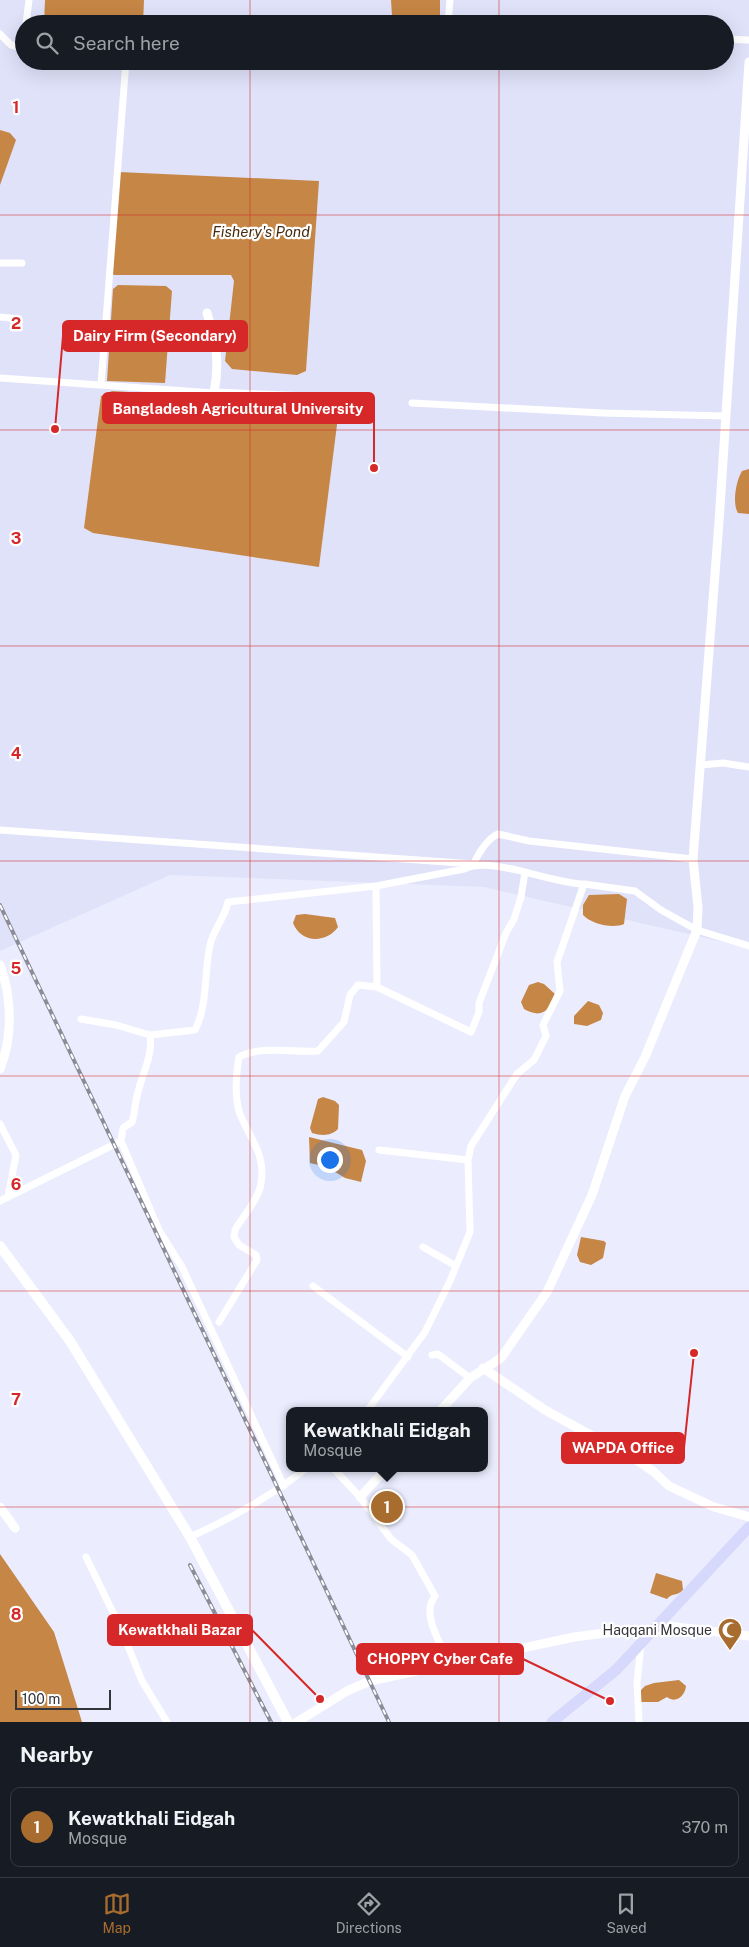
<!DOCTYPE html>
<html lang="en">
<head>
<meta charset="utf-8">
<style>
  :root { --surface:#171b24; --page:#242831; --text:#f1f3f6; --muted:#9ea1a6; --line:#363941; --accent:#a86d2e }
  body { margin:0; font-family:"Public Sans",sans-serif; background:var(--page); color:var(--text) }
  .scale { position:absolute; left:15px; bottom:12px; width:96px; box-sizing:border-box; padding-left:5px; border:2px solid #35353c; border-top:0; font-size:14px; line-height:18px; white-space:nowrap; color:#35353c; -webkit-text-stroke:4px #fff; paint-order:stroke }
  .you { position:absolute; left:329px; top:1159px; width:18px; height:18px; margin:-12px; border:4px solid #fff; border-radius:50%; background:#1a73e8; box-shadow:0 0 0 8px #1a73e833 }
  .badge { display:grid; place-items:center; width:32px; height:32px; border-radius:50%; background:var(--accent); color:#fff; font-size:16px; font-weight:700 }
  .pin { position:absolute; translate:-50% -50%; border:2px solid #fff; box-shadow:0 1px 5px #0006 }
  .popup { position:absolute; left:286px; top:1407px; width:202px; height:65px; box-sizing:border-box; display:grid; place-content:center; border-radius:10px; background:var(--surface); filter:drop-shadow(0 1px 4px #0005); font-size:16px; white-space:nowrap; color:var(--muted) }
  .popup b { font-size:19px; color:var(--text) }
  .popup::after { content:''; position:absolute; left:50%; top:100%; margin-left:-10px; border:10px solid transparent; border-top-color:var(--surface) }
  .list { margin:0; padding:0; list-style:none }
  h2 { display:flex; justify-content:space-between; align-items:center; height:65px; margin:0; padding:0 20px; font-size:21px }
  h2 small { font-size:16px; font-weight:400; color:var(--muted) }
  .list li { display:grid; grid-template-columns:32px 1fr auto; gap:15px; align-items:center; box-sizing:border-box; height:80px; margin:0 10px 10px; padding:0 10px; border:1px solid var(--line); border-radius:10px }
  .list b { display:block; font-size:19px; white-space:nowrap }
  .list p { margin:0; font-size:16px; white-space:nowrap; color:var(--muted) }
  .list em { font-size:16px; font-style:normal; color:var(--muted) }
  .icon { flex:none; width:28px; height:28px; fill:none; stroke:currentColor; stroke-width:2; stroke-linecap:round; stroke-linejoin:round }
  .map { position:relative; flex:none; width:749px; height:1722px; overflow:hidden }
  .search { position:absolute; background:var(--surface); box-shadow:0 5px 20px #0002; left:15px; right:15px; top:15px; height:55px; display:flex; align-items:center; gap:12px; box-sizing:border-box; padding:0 18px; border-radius:28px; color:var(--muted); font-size:19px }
  .sheet { height:155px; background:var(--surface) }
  nav { display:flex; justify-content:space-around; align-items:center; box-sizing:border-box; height:70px; border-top:1px solid var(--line); background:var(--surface); font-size:14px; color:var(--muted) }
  nav a { display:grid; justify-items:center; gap:2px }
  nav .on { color:var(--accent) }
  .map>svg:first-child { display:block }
  .built { fill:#e0e2fa; fill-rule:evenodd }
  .water { fill:#c58646 }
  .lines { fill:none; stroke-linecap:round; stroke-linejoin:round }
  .minor { stroke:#fff; stroke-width:7 }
  .tertiary { stroke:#fff; stroke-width:9 }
  .secondary { stroke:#fff; stroke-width:10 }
  .trunk { stroke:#d6d8fc; stroke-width:11 }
  .rail-casing { stroke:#8b8c98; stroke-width:4 }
  .rail { stroke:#fff; stroke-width:2; stroke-dasharray:5.5; stroke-linecap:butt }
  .grid { fill:none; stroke:#d62828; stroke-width:1; stroke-opacity:0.55 }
  .labels { text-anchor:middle; stroke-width:4.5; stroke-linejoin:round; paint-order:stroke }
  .poi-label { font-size:14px; fill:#35353c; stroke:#fff; text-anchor:end }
  .water-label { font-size:15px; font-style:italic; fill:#472c10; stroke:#fff }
  .grid-label { font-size:16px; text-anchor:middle; font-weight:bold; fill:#d62828; stroke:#fff; stroke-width:4.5; stroke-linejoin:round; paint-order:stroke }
  .leader { fill:none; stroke:#d62828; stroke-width:2 }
  .callout-dot { fill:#d62828; stroke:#fff; stroke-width:2 }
  .callout { fill:#d62828; stroke:#d62828; stroke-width:2 }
  .callout-label { font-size:15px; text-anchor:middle; font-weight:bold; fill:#fff }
</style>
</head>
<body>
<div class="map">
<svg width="749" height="1722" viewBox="0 0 749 1722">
  <rect width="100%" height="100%" fill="#ebedfe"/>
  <path class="built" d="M0,0H749V948L484,887L170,875L0,951ZM24,24H725V61H24Z"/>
  <path class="water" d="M45,0H144L143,24H44Z
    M391,0H440V19L422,24L396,21L392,16Z
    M0,130L10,133L16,140L0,185Z
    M119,172L319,181L306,371L297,375L232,369L225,361L234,281L231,275H114L111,272Z
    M118,285L166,286L172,291L165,383L107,381L113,289Z
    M112,391L229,398L340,401L319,567L93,533L84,528L101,396Z
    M749,469V514L738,513C732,503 736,481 742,471Z
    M619,894L627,899L624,924C613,929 591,924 583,915V905L589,895Z
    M305,914L335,918L338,927C327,943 301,944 293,923L296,915Z
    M538,982L544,984L555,994C549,1011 542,1019 524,1009L521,1002L529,985Z
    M588,1001L599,1005L603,1013L601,1020L587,1026L574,1024V1016Z
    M323,1097L335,1101L339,1105L338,1129C331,1136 322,1136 312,1133L310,1128L318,1099Z
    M309,1137L362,1150L366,1161L361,1182L345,1178L327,1167L310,1163Z
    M581,1237L604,1241L606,1243L603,1258L591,1265L580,1262L577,1255Z
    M0,1554L54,1632L82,1722H0Z
    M656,1573L682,1581L683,1590C678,1596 671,1593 667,1599L650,1593Z
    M679,1680L686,1686C685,1696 676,1704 667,1697L658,1702H640V1691L645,1686L654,1683Z"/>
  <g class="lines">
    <path class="minor" d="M26,24L29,0
      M448,24L450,0
      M0,34L11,45L24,48
      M725,39L749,40
      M0,263H22
      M0,317L19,319V324
      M0,378L214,393
      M101,385L126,61
      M412,403L603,413L725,416
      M701,765L723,763L749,767
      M0,830L474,864C477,855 488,838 498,834L529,841L693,859
      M584,884L635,891L661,910L697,930L749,946
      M377,987L471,1032L479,1012V1003L506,933L514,919L521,897L525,872
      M81,1019L116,1025L150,1035
      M0,1124L16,1155L8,1197
      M379,1150L468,1160
      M0,1201L121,1141
      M423,1247L456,1266
      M313,1286L408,1357
      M219,1322L257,1260L256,1255L239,1245L234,1237L235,1230C243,1216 259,1199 261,1183C266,1154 250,1139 240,1114C234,1097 236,1075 239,1057C262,1045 293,1053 318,1051L344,1022L350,995L358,985L377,987L376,886
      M432,1355L438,1354L470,1378
      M333,1468L360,1497L391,1539L412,1555L435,1596C420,1615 442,1645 450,1665
      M284,1486L182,1267L159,1230L121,1141L123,1128L132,1122C135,1112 135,1102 138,1092C143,1072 153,1055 150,1035L195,1030C208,1005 204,972 210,945C213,930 225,918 228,902L376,886L464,869C492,855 551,884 584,884L557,962L560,991L543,1025L546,1036L534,1060L517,1074L471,1146L468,1160L470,1232L450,1281L425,1332L367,1411
      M190,1537C232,1518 271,1496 307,1468
      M86,1557L122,1631L142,1681L167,1722
      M639,1722L637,1683L641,1644"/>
    <path class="tertiary" d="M207,313C216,342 220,362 214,393L310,397
      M0,965C12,998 13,1036 0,1069
      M483,1368L545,1410L638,1461L654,1472L669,1486L714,1507L749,1517
      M440,1411L470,1378L501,1358L547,1292L592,1195L625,1096L645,1057L697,930L698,908L693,859L719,522L749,62
      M360,1497L387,1468
      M0,1507L15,1528
      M297,1722L347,1691L370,1681L574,1637L605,1633L652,1632L668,1626L749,1636"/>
    <path class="secondary" d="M0,1246L70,1341L190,1537L288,1722"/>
    <path class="trunk" d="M552,1722L616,1670L749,1527"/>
    <defs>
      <path id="rail" d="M0,905L389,1722
        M190,1565L271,1722"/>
    </defs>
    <use href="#rail" class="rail-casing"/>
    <use href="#rail" class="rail"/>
  </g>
  <path class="grid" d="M250,0V24M499,0V24M250,61V1722M499,61V1722M0,215H749M0,430H749M0,646H749M0,861H749M0,1076H749M0,1291H749M0,1507H749"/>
  <defs>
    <symbol id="mosque-pin" viewBox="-11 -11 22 30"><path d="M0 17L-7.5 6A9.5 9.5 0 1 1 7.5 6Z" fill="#a86d2e" stroke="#fff"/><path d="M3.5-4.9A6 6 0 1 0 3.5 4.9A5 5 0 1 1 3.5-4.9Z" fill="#fff"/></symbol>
  </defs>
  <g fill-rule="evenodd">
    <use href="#mosque-pin" x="716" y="1616" width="28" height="38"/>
  </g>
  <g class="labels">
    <g class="poi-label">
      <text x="712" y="1635">Haqqani Mosque</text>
    </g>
    <g class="water-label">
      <text x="261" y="237">Fishery's Pond</text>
    </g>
  </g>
  <g class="grid-label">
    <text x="16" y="113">1</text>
    <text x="16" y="329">2</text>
    <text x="16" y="544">3</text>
    <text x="16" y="759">4</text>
    <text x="16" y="974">5</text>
    <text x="16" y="1190">6</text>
    <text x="16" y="1405">7</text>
    <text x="16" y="1620">8</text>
  </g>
  <path class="leader" d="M55 429L63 336M374 468L374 408M694 1353L684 1448M320 1699L252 1630M610 1701L523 1659"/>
  <g class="callout-dot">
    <circle cx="55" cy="429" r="5"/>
    <circle cx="374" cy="468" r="5"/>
    <circle cx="694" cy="1353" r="5"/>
    <circle cx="320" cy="1699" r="5"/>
    <circle cx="610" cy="1701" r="5"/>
  </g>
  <g class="callout">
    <rect x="63" y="321" width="184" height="30" rx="5"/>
    <rect x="103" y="393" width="271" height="30" rx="5"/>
    <rect x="562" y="1433" width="122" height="30" rx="5"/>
    <rect x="108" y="1615" width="144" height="30" rx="5"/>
    <rect x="357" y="1644" width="166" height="30" rx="5"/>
  </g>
  <g class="callout-label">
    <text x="155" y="341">Dairy Firm (Secondary)</text>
    <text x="238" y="414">Bangladesh Agricultural University</text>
    <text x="623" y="1453">WAPDA Office</text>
    <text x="180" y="1635">Kewatkhali Bazar</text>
    <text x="440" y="1664">CHOPPY Cyber Cafe</text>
  </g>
</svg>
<div class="scale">100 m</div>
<div class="you"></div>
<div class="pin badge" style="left:387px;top:1507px">1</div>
<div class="popup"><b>Kewatkhali Eidgah</b>Mosque</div>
<div class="search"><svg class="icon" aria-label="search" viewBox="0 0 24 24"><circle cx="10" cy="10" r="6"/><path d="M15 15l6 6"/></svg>Search here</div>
</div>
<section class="sheet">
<h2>Nearby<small></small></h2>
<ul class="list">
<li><span class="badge">1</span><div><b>Kewatkhali Eidgah</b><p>Mosque</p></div><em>370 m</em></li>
</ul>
</section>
<nav>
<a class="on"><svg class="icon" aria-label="map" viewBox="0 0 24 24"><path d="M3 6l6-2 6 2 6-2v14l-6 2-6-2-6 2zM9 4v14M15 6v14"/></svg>Map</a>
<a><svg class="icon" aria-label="directions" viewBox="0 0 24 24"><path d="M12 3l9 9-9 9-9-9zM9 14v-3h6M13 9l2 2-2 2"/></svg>Directions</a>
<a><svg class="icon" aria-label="saved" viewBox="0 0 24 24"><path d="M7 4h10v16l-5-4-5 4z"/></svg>Saved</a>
</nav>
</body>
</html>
